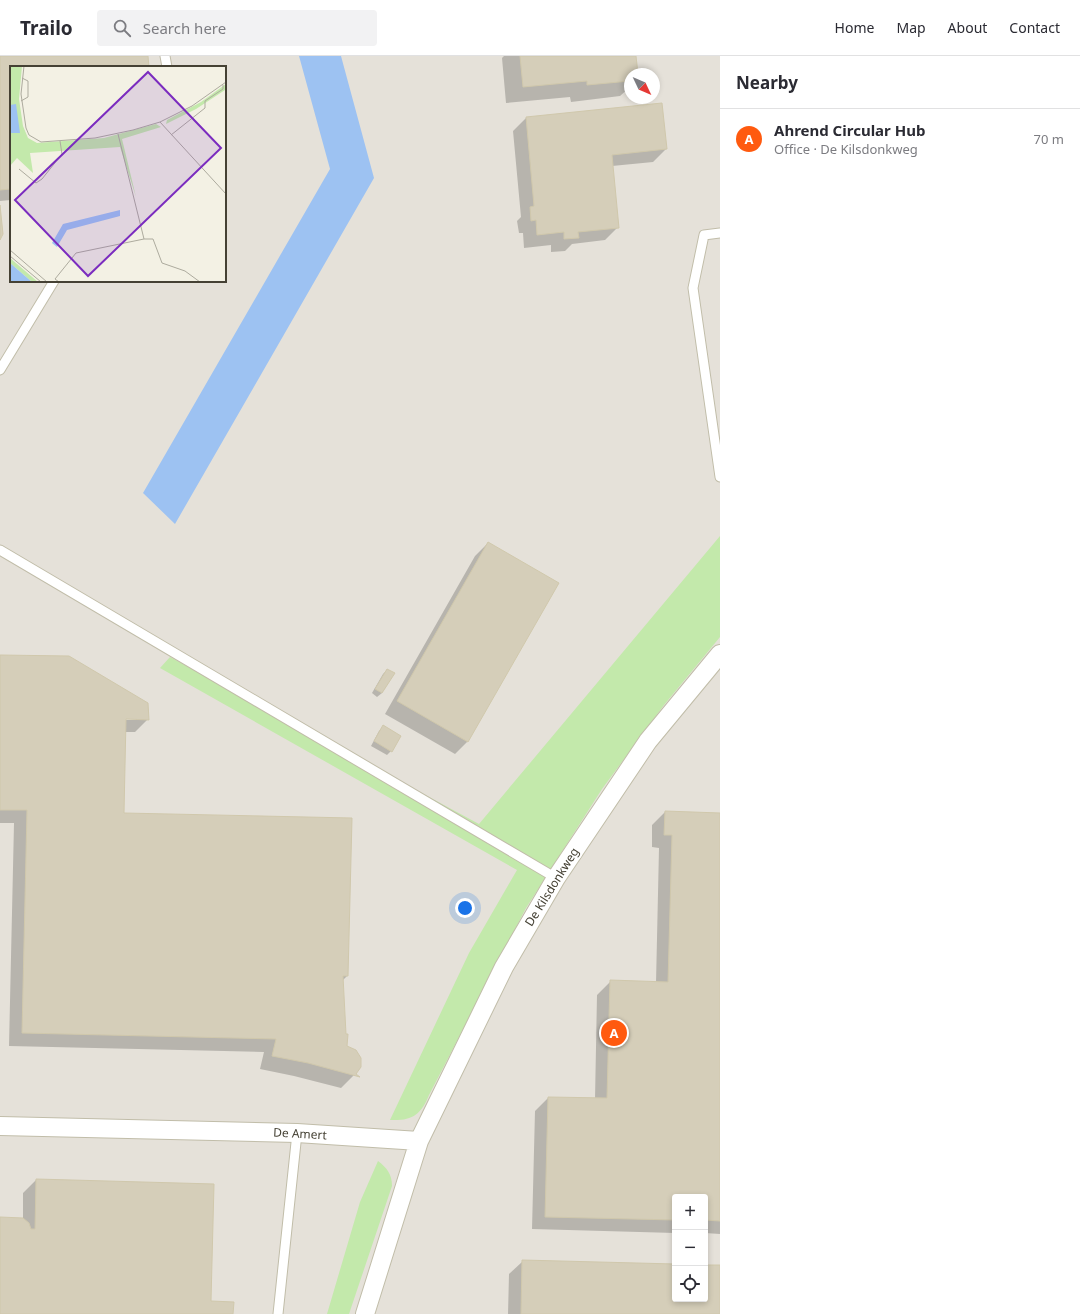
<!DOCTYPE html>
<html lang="en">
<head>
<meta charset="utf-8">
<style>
  :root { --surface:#fff; --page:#f2f2f3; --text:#2b2b33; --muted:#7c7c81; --line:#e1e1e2; --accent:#ff5a0f }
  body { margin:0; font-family:"Noto Sans",sans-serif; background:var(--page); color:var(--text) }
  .controls { position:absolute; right:12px; bottom:12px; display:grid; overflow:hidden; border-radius:4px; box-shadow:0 2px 6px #0003 }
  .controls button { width:36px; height:36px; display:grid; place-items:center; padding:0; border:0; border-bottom:1px solid var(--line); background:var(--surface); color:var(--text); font:20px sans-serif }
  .compass { position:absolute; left:624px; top:12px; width:36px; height:36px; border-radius:50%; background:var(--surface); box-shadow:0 2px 6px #0003; rotate:134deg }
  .you { position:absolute; left:465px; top:852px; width:14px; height:14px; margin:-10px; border:3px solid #fff; border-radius:50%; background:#1a73e8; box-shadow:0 0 0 6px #1a73e833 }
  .badge { display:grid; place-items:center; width:26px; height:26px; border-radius:50%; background:var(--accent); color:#fff; font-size:13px; font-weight:700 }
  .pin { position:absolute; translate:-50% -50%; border:2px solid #fff; box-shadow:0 1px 4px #0006 }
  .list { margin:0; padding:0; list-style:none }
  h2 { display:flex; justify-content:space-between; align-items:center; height:52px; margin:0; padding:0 16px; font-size:17px }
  h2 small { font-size:13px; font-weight:400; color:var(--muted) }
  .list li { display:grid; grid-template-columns:26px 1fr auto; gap:12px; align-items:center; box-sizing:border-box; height:60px; padding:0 16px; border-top:1px solid var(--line) }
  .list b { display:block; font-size:15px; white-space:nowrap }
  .list p { margin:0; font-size:13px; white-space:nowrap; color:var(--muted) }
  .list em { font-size:13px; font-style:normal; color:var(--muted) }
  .icon { flex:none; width:22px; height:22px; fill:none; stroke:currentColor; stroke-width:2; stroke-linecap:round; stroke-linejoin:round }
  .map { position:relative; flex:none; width:720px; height:1258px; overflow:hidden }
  header { display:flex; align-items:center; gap:24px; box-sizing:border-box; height:56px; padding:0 20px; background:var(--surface); border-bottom:1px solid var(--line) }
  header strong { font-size:19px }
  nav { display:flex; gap:22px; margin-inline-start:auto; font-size:14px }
  .search { width:280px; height:36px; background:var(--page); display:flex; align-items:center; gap:10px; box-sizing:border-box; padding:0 14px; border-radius:4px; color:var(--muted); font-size:15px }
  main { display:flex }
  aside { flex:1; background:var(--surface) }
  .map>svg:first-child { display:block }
  .industrial { fill:#e5e1d9; fill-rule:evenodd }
  .green { fill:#c3e9ab }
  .water { fill:#9dc2f2 }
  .shadow { fill:#0003; fill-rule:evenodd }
  .building { fill:#d5ceb9; stroke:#d0c8ac }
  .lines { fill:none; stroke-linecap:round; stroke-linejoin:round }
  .service-casing { stroke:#c1bda9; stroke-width:11 }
  .minor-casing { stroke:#c1bda9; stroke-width:20 }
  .service { stroke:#fff; stroke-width:9 }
  .minor { stroke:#fff; stroke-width:18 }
  .labels { text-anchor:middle; stroke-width:3.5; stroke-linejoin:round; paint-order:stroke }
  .street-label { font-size:12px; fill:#454134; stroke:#fff }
  .inset-road { fill:none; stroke:#adab9e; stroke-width:1 }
  .view { fill:#7b2cbf; fill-opacity:0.15; stroke:#7b2cbf; stroke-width:2 }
  .inset-edge { fill:none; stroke:#454134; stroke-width:2 }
</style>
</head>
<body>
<header>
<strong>Trailo</strong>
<div class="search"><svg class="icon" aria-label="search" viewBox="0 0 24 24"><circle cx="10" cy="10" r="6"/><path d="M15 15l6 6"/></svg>Search here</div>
<nav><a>Home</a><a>Map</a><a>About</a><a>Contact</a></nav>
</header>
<main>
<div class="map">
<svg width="720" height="1258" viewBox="0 0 720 1258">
  <rect width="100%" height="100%" fill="#f3f1e4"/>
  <path class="industrial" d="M0,0H720V1258H0ZM11,11H225V225H11ZM630,18H654V42H630ZM675,1141H705V1243H675Z"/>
  <path class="green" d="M720,480V581L664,649L602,733L526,852L429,1039C421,1059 412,1065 390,1064L469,897L517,814L160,612L170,601L479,768Z
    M378,1105C387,1112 392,1118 392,1130L349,1258H327L360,1146Z"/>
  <path class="water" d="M299,0H341L374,122L175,468L143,437L330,113Z"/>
  <path class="shadow" d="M0,0H147L148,11H11V144L0,145Z
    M504,0H635L637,18H630V31L620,40L571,46L570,41L506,47L502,2Z
    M526,62L666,93L653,106L612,110L618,171L605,184L572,188L565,195L551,196V189L524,192L523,177H519L517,165L521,161L513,75Z
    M488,487L468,685L455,698L385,658L475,500Z
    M0,600L148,663L135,676H125L123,758L347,920L342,925L346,991L354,1019L341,1032L294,1020L260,1013L264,996L9,990L14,767H0ZM121,662H136V664H121Z
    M387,614L393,617L382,637L377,641L372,637L383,618Z
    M383,671L391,695L387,699L371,690L379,675Z
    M665,756L720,758V1178L705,1177V1141H675V1177L532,1173L535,1055L548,1042L595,1043L597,939L610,926L656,927L659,792L652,791V769Z
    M36,1124L210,1246L232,1258H0V1162L23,1164V1137Z
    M522,1206L675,1209V1243H705V1210H720V1258H508L509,1218Z"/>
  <path class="building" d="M0,0H148L149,11H11V133L0,134Z
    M520,0H636L638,18H630V25L587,29V25L523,31Z
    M662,47L667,93L612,99L619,172L578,176L579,182L564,183V176L537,179L536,164L531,165L530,151L534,150L526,61Z
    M0,149L3,178L0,184Z
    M488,486L559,527L468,686L397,645Z
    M0,599L69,600L148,647L149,664L126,663L124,757L352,762L348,920H343L346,978H348L347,990L356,994L361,1002V1011L356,1018L360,1021L308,1007L272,1000L276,983L22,977L27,754H0Z
    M387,613L395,617L382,637L375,633Z
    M383,669L401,680L392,696L374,685Z
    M665,755L720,757V1165L705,1164V1141H675V1164L545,1161L548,1041L607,1042L610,924L668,926L672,779H664Z
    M36,1123L214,1128L211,1245L234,1246L233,1258H0V1161L23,1162L29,1167L31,1173H35Z
    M522,1204L675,1208V1243H705V1209H720V1258H521Z"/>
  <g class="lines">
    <defs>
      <path id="service" d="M165,0L167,11
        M720,177L704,179L693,232L720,421
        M0,314L54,225
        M0,494L556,822
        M278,1258L297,1077"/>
      <path id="minor" d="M0,1070L297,1077L419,1085
        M365,1258L419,1085L504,911L556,822L648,685L720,598"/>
    </defs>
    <use href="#service" class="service-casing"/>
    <use href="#minor" class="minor-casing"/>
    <use href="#service" class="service"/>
    <use href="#minor" class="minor"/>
  </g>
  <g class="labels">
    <g class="street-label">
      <text transform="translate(552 831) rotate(-58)" y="4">De Kilsdonkweg</text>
      <text transform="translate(300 1078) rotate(3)" y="4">De Amert</text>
    </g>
  </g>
  <g transform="translate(10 10)">
    <rect width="216" height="216" fill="#f3f1e4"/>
    <path d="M0,0H12L9,33L13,60L18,72L27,77L94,72L146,58L151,61L112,73L126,131L110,81L20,87L23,107L7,92L0,100ZM216,18L215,24L186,43L156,58L157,54L191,36ZM0,192L28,216H22L0,197Z" fill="#c3e9ab"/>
    <path d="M6,38L10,67H1L0,63V39ZM110,144V150L57,164L47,181L42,177L53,158ZM0,197L22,216H0Z" fill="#9dc2f2"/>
    <path class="inset-road" d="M14,0L11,28L16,62L19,69L31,76L85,72L123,64L150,56L182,40L216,16M11,35L18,31V15L12,12M150,56L216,128M161,69L195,42V35L213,23V19M9,103L26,117L32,113L52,88L50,75M134,173H143L152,197L175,205L190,216M0,184L37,216M0,190L31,216M49,216L45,213L66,187L134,173L108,68"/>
    <path class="view" d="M138,6L211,82L78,210L5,134Z"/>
    <rect width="216" height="216" class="inset-edge"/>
  </g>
</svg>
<div class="controls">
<button>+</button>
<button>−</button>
<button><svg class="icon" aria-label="locate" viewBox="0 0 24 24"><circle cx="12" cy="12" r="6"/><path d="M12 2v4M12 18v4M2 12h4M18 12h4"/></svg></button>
</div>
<svg class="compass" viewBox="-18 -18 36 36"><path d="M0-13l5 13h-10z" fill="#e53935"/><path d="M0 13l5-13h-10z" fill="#7c7c81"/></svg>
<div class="you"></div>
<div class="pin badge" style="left:614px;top:977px">A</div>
</div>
<aside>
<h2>Nearby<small></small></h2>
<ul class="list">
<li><span class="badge">A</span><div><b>Ahrend Circular Hub</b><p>Office · De Kilsdonkweg</p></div><em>70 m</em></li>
</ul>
</aside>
</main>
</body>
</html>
